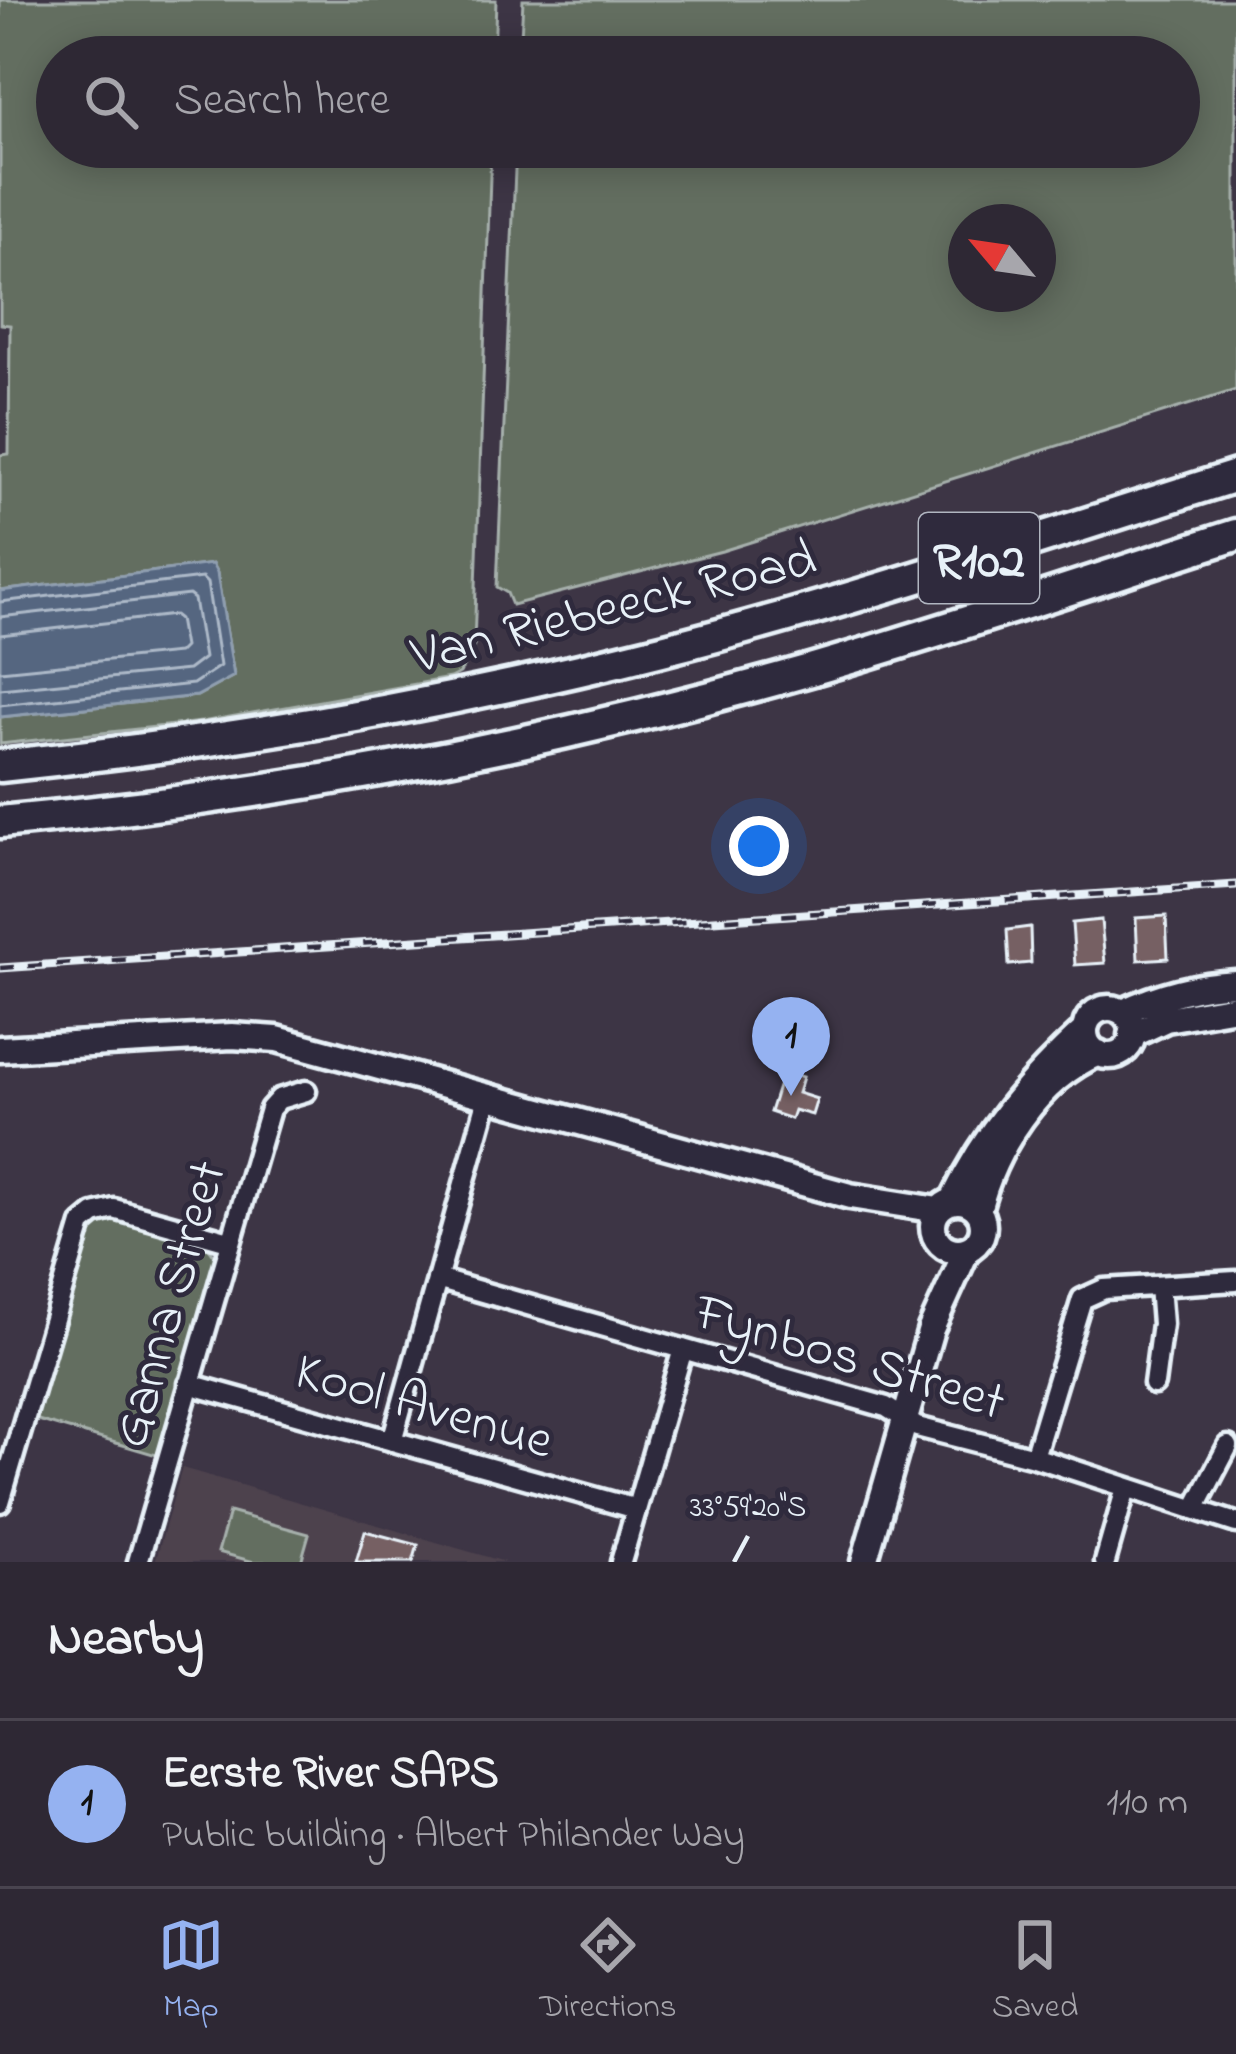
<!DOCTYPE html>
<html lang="en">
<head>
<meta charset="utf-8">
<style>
  :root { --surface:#2e2834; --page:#36303c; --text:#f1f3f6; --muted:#a7a6ac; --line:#49444f; --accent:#95b2f1 }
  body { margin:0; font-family:"Indie Flower",sans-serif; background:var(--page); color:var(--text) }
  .compass { position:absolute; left:948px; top:204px; width:108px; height:108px; border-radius:50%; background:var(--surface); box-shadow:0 6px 30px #0003; rotate:299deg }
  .you { position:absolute; left:759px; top:846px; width:42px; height:42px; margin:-30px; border:9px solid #fff; border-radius:50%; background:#1a73e8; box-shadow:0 0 0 18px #1a73e833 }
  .badge { display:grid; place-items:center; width:78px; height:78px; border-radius:50%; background:var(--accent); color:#111; font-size:39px; font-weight:700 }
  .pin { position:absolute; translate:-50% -99px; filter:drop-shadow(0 3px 6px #0008) }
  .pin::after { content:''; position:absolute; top:63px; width:42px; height:36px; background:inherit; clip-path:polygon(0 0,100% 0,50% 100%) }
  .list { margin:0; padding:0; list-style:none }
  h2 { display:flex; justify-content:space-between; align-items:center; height:156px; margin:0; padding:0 48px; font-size:51px }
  h2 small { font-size:39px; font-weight:400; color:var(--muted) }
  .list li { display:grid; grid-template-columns:78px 1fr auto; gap:36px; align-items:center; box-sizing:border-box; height:168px; padding:0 48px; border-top:3px solid var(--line) }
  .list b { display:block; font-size:45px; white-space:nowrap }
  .list p { margin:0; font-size:39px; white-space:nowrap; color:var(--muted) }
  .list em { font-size:39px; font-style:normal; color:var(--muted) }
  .icon { flex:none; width:66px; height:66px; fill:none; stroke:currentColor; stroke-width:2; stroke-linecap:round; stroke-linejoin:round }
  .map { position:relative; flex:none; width:1236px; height:1562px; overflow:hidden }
  .search { position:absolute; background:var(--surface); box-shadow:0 6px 30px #0003; left:36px; right:36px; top:36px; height:132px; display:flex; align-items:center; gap:30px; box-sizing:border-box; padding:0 42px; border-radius:66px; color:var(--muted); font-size:45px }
  .sheet { height:324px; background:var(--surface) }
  nav { display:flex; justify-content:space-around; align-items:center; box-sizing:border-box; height:168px; border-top:3px solid var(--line); background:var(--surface); font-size:33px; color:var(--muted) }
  nav a { display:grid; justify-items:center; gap:6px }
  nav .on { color:var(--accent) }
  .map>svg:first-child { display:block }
  .built { fill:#4e424e }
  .green { fill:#646e61; stroke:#a6b0ac; stroke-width:3; fill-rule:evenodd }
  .water { fill:#546680; stroke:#8f9eb0; stroke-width:3 }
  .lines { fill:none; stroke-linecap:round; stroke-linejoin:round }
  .shore { stroke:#adb9c8; stroke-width:3 }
  .building { fill:#766064; stroke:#e8f1f8; stroke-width:3 }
  .minor-casing { stroke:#e8f1f8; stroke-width:27 }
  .tertiary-casing { stroke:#e8f1f8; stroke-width:33 }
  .primary-casing { stroke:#e8f1f8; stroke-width:39 }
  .minor { stroke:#2f2a3d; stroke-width:18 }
  .tertiary { stroke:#2f2a3d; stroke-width:24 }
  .primary { stroke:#2f2a3d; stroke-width:30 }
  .rail-casing { stroke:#e8f1f8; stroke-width:9 }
  .rail { stroke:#2f2a3d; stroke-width:4.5; stroke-dasharray:14; stroke-linecap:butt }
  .ticks { fill:none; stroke:#e8f1f8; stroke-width:4.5 }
  .labels { text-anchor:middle; stroke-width:10; stroke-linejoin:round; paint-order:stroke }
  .shield { fill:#2f2a3d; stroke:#b0b5c0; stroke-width:3 }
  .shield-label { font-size:51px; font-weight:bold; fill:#e8f1f8 }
  .street-label { font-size:54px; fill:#e8f1f8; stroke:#2f2a3d }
  .ticks-label { font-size:30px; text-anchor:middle; fill:#e8f1f8; stroke:#2f2a3d; stroke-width:10; stroke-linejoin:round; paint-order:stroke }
</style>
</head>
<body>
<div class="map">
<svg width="1236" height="1562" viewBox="0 0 1236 1562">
  <rect width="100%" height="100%" fill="#3d3545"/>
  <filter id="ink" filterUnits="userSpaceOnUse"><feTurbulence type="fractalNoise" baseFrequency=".00833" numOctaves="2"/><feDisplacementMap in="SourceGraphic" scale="24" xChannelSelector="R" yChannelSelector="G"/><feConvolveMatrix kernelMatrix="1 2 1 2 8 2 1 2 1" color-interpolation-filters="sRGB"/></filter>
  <g filter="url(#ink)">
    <path class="built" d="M182,1468L505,1562H155Z"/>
    <path class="green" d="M0,0H496L494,57H57V147H491L474,646L460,673L450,678L202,722L0,744V717L197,696L234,676L217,573L212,564L0,591V455L9,454L10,325L0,324Z
      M523,0H1236V390L722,551L512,605L507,593L497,587L516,147H1179V57H520ZM1038,222V294H966V222Z
      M111,1215L204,1241L215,1256V1268L163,1457L31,1418L86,1227Z
      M229,1512L309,1534L301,1562H254L218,1552Z"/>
    <path class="water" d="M212,564L217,573L234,676L197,696L0,717V591Z"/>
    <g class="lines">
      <path class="shore" d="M0,602L202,578L207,583L220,666L193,684L0,705
        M0,617L189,595L194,599L204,658L188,670L0,689
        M0,635L174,615L179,619L184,647L178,653L0,671"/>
    </g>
    <path class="building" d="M1166,916L1168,958L1138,960L1136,918Z
      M1101,920L1105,963L1075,965L1072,923Z
      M1030,927L1031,963L1009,965L1007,930Z
      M783,1071L803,1077L798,1093L817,1099L812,1115L794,1110L791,1119L770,1112Z
      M365,1531L418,1545L413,1562H356Z"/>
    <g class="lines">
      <defs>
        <path id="minor" d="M437,1279L886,1407L917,1427L1034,1457L1236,1523
          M189,1384L636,1509
          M1154,1384L1162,1324L1159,1286
          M392,1441L489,1094
          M1034,1457L1082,1299L1104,1289L1236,1281
          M0,1502L82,1224L94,1214L114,1209L229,1241
          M1196,1507L1228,1446
          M138,1562L270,1109L279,1099L306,1091
          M621,1562L683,1349
          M1105,1562L1126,1488"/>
        <path id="tertiary" d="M1085 1032a24 24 0 1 1 48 0a24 24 0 1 1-48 0Z
          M1123,1012C1159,995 1196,985 1236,983
          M1132,1035L1166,1019L1236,1007
          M0,1049L232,1036L277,1039L850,1196L938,1210
          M933 1226a25 25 0 1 1 50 0a25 25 0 1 1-50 0Z
          M952,1202C987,1131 1027,1083 1085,1030
          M978,1211C993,1149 1038,1078 1099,1053
          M864,1562L931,1329L967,1250"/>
        <path id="primary" d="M0,766C223,743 445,705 662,650C856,601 1045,536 1236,476
          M0,822C271,797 541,746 803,672C949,630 1092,581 1236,535"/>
      </defs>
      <use href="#minor" class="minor-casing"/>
      <use href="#tertiary" class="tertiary-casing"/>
      <use href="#primary" class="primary-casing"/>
      <use href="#minor" class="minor"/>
      <use href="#tertiary" class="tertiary"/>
      <use href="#primary" class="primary"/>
      <defs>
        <path id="rail" d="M0,968L1236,885"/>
      </defs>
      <use href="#rail" class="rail-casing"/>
      <use href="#rail" class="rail"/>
    </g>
  </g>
  <path class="ticks" d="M734,1562L748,1536"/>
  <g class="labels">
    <rect class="shield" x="919" y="513" width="120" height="90" rx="9"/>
    <g class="shield-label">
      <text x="979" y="576">R102</text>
    </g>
    <g class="street-label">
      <text transform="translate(613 604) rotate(-14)" y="19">Van Riebeeck Road</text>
      <text transform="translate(166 1303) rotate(-74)" y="19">Ganna Street</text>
      <text transform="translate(851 1354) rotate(17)" y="19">Fynbos Street</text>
      <text transform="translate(425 1403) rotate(16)" y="19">Kool Avenue</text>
    </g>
  </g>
  <g class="ticks-label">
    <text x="748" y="1516">33°59'20"S</text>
  </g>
</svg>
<svg class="compass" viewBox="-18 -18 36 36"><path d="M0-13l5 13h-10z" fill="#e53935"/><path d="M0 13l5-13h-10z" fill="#a7a6ac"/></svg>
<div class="you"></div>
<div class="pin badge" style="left:791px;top:1096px">1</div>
<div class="search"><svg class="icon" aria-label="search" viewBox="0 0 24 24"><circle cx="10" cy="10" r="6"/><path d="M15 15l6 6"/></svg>Search here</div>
</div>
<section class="sheet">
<h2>Nearby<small></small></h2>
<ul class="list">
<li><span class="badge">1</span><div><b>Eerste River SAPS</b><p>Public building · Albert Philander Way</p></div><em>110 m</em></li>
</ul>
</section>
<nav>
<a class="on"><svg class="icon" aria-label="map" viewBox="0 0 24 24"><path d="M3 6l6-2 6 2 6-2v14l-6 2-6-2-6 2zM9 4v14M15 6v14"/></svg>Map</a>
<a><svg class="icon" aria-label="directions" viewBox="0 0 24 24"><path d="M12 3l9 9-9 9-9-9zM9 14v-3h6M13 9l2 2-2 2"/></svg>Directions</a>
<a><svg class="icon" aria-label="saved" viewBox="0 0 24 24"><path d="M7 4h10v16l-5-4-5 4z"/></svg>Saved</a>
</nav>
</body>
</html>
